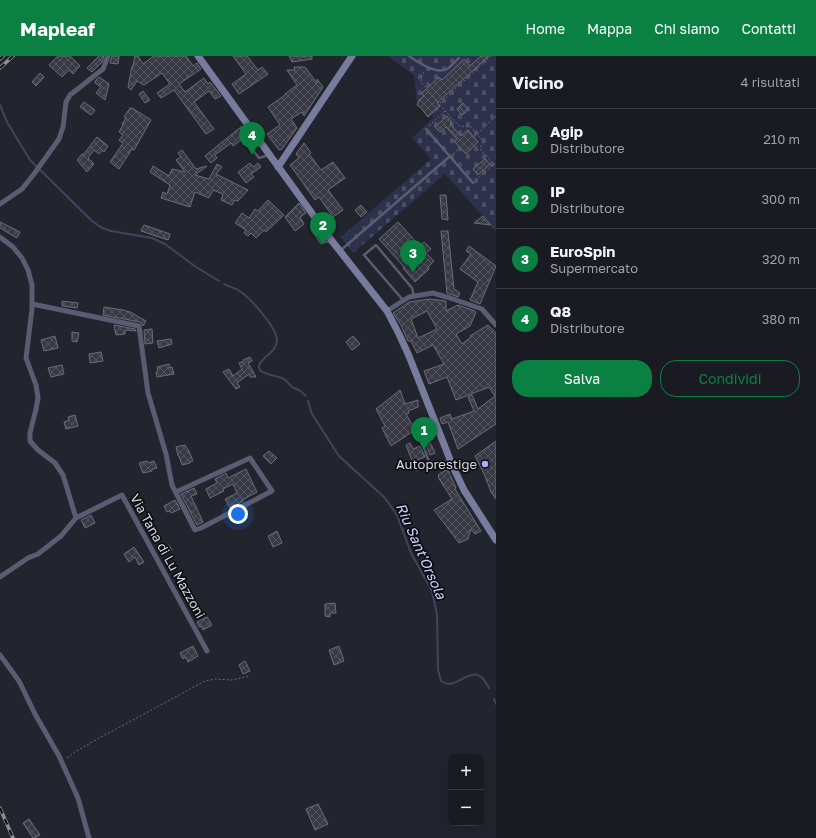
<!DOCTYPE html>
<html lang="it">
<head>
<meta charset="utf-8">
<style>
  :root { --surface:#1a1b22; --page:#27282f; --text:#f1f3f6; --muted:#9fa1a5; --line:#383940; --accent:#0b8043 }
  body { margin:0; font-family:"Golos Text",sans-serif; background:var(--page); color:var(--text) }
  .controls { position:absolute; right:12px; bottom:12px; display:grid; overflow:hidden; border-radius:8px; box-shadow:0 4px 16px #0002 }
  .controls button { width:36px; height:36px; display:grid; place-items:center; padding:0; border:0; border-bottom:1px solid var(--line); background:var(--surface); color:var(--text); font:20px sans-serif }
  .you { position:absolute; left:238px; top:458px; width:14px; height:14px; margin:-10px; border:3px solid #fff; border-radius:50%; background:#1a73e8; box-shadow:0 0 0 6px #1a73e833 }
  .badge { display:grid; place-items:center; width:26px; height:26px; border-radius:50%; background:var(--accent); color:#fff; font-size:13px; font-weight:700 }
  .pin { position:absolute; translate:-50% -33px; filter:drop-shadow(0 1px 2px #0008) }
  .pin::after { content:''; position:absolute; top:21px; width:14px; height:12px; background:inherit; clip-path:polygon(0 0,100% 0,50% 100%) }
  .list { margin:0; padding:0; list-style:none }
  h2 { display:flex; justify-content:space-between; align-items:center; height:52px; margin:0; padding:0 16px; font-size:17px }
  h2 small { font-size:13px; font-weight:400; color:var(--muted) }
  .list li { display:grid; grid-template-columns:26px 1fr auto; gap:12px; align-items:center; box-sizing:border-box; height:60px; padding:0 16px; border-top:1px solid var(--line) }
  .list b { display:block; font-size:15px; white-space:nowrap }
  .list p { margin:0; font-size:13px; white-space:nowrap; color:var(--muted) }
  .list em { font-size:13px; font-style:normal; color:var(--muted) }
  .actions { display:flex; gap:8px; padding:12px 16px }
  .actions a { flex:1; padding:9px 0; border:1px solid var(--accent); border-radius:16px; text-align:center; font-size:14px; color:var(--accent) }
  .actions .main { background:var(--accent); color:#fff }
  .map { position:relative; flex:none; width:496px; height:782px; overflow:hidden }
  header { display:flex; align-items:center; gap:24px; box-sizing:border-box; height:56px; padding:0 20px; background:var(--accent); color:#fff }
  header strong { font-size:19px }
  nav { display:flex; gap:22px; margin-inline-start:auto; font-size:14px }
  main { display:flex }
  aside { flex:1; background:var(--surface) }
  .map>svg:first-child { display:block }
  .cemetery { fill:url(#cemetery-stones) }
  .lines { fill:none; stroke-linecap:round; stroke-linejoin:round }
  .stream { stroke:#44435d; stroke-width:2 }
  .building { fill:url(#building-cross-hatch); stroke:#6b6d79; fill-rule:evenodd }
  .path { stroke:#6a6c75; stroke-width:1; stroke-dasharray:2 2; stroke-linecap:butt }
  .service { stroke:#5a5d71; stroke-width:2.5 }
  .minor { stroke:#5a5d71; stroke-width:5 }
  .secondary { stroke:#777c9c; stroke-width:7 }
  .rail-casing { stroke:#8c8e96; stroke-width:3.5 }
  .rail { stroke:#0d0d12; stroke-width:2; stroke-dasharray:6; stroke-linecap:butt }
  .poi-dot { fill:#a7b1fc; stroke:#0d0d12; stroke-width:1.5 }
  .labels { text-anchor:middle; stroke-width:3.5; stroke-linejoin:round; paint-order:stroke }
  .poi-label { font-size:13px; fill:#d5d7de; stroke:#0d0d12; text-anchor:end }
  .street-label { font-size:13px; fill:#d5d7de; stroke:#0d0d12 }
  .water-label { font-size:14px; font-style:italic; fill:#ccd3ff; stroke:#0d0d12 }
</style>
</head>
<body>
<header>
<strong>Mapleaf</strong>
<nav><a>Home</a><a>Mappa</a><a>Chi siamo</a><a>Contatti</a></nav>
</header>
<main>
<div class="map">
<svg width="496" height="782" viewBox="0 0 496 782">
  <defs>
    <pattern id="cemetery-stones" width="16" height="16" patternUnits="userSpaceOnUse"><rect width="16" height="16" fill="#2d314c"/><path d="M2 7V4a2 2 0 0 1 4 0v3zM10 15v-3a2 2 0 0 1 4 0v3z" fill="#4b4e65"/></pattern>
    <pattern id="building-cross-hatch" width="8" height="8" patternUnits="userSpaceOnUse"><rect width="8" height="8" fill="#383945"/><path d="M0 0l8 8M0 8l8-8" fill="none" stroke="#54555f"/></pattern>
  </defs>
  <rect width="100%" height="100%" fill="#22242e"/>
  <path class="cemetery" d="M388,0H496V175L445,118L353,197L341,181L431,103L412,82L434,61L417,46L414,19Z"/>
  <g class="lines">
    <path class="stream" d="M0,49L7,66L30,104L92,165L102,172L111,175L152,182L165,188L196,211L219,225
      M224,228C229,231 236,232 241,236C252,244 276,271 277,284C278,297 254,304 260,314C262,318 277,320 282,322C287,324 288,327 291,330C293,332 296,333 299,334C302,336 304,338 306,340
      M308,345L312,358L339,400L385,442L397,459L411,497L431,533L434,544L437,559L438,614L441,625C459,638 473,599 489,632
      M494,643L496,648"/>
  </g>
  <path class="building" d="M58,0H70L80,10L73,18L69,14L62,21L49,9Z
    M99,0H104L102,6L92,16L87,12Z
    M112,0H119L118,8L110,7Z
    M135,0H138L143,8L154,0H186L193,10L197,7L201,13L179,28L185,36L204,22L208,28L210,26L213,30L221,40L215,43L209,35L194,46L214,73L206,78L174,34L161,42L157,37L170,28L162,17L144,29L137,25L131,34L128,31L132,10H133Z
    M233,0H247L258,14L262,11L268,18L239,38L232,28L246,18Z
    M289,0H312V3L292,6Z
    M481,0H489L437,47L440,50L428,61L421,52L417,49L419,44L424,40L422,37L439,21L442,24L464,3L470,10Z
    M294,11H305L317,27V23L323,31L304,60L302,56L291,63L297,72L282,93L279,94L267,78L280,69L268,51L285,39V38L297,29L287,14H295Z
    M40,17L44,21L36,30L32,26L33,25Z
    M99,21L109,28L105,44L96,37L101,31L95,27L96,24Z
    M143,35L150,44L145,47L139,38Z
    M84,46L95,54L91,59L80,51Z
    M463,47L468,54L462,59L457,53Z
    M130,52H132L151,64L134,94L132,93L119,113L110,106L123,87L119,84L123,79L119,76L123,69L122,68L126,62L124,61Z
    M447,60L452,66L450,68L461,80L468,74L478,86L466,98L454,85L457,83L446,71L440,76L435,71Z
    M242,70L246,75L238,81L240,85L233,90L231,87L215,99L217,102L211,107L205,100Z
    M97,81L108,90L104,96L102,94L99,98L94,94L88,102L94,108L87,116L77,104L82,98L83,99Z
    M304,87L311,97L309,98L321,114L333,106L345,122L328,134L343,154L333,161L319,141L315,144L290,109L299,102L296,98Z
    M182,94L196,113L207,110L195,119L209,123L217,108L222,111L216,118L248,134L238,145L235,144L232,149L221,144L223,138L213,134L209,142L195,136L190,151L161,142L163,136L167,138L170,129L150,116L153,110L169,120L172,113L185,116L176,104L181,101L178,97Z
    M485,103L490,108L478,119L473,113Z
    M250,107L253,111L258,107L261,111L251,118L254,121L246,127L238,116Z
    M440,139H446L448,164L442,163Z
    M268,144L284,159L266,176L264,174L256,182L251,177L248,180L244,177L246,174L235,167L242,157L249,162L255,153L258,155Z
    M299,147L306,157L300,161L304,168L295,175L285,161Z
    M361,149L367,156L361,161L355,154Z
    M483,160L491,169L474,167Z
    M0,166L20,176L17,182L0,172Z
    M398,166L420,190L424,186L431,193L426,197L434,205L428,211L429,213L415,226L403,212L404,211L379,183Z
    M144,169L170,178L168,184L141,175Z
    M441,175H448L454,233L460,237L458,241L447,237Z
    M469,190L496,210L480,248L470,244L478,226L460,213L471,198L466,195Z
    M430,243L446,245V255L458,249L475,255L476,256L470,270L456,278L462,288L471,281L470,280L488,269L496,277V368L458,393L448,366L442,368L440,362L450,358L452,363L474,355L468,341L472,339L478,353L495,340L489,331L456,344L447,321L429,328L424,315L444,308L433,289L417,297L411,285H408L401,269L393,257L409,246ZM427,255L437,273L418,282L411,263Z
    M62,245L78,247L77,252L62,250Z
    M104,251L123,254L130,256L146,265L143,270L142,268L140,266L103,259Z
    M114,269L135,273L136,275L125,274V278L116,279Z
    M152,273L153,287L145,288L144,274Z
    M72,276L79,277L77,286L72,285Z
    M55,280L58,292L44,295L41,284Z
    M353,280L360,288L352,294L346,286Z
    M171,283L172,288L159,292L157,285Z
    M101,296L103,305L90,307L89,298Z
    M250,301L252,305L248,307L256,321H250L249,318L237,327L240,331L236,333L223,316L229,313L233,320L242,313L239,307L244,305L243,304Z
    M169,308L170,312L172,311L174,318L157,321L156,316L158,315L157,311Z
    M62,309L64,318L51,321L48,312Z
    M400,334L405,348L418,344V351L408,355L409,357L406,358L415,374L391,390L382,372L385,370L376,353Z
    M75,359L78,370L66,373L64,366L69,364L68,361Z
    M496,385V443L491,436L485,420L475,400Z
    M430,386L435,397L430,399L426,388Z
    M410,387L413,393L420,390L425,401L417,404L421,413L416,415L406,389Z
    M185,389L189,395L193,405L189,406L190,407L182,409L179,400H178L176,391Z
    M269,395L277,402L271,408L263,400Z
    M147,405L148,407L154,405L157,412L152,413V415L143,417L139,407Z
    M246,413L257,436L242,444L243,445L240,446V447L230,452L225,443L237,437L233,428L223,433L224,435L210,442L206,433L217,427L215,423L226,417L228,422Z
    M446,414H448L456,432L455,433L481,475L475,478L471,473L468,483L459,487L434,454L452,443L438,421L439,420L438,419Z
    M194,432L197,438L191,440L203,466L197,469L181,438Z
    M175,444L180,453L171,457L170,455L167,456L164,450Z
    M91,459L95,467L85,472L81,464Z
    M277,475L282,487L273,491L268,480Z
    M169,489L172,494L163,499L160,494Z
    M134,491L144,506L139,509L135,501L129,506L124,498Z
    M335,547L336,557H330V561L325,560V548Z
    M207,561L212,569L203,574L201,570L199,571L197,566Z
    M193,590L198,600L188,606L186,601L183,603L180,597Z
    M339,590L344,605L334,609L329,594Z
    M245,605L250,615L243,618L239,609Z
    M318,748L328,768L315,774L306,753Z
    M29,763L40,779L34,782H33L23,767Z"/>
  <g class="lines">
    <path class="path" d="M424,16L421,22V26L439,47
      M496,60L477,78L483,85L480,93L496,110
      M429,70L445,55
      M474,80L477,78L471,71L459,70L439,48L491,0
      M453,98L460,91
      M476,124L493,108
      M67,702L69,701L75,696L94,685L205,625L215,623L232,624L249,620"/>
    <path class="service" d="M409,0C418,6 436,19 447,13C452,10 455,5 459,2
      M426,73L473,127
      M254,78L248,88L259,102L269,99
      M317,167L312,174L321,187L330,185
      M341,194L449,101
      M403,244L364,199L376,189L412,232L414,240
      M434,369L421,383L429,406H449"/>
    <path class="minor" d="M0,148L22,133L34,118L59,83L63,71L66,46L70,39L103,13L108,0
      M0,181L13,191L22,202L28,214L32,229V253L26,302L36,329L38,342L36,353L30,377V385L38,394L55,407L63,419L76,462L122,439L207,595
      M32,248L139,270L148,337L166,398L172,429L195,474L201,472L272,435L250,402L176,436
      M387,255L409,241L433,237L450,242L482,253L496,269
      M0,521L28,502L38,498L61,480L76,462
      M0,599L19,625L35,658L59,700L78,742L89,782"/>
    <path class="secondary" d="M198,0L332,185L387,255L399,278L409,300L453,411L464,434L496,484
      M278,111L352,0"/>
    <defs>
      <path id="rail" d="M0,3L3,0
        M0,12L13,0
        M0,752L13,782"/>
    </defs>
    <use href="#rail" class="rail-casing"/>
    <use href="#rail" class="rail"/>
  </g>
  <circle class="poi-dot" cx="485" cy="408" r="4"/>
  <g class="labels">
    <g class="poi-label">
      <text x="477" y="413">Autoprestige</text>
    </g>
    <g class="street-label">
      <text transform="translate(168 500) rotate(61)" y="5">Via Tana di Lu Mazzoni</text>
    </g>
    <g class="water-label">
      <text transform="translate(421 495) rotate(66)" y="5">Riu Sant'Orsola</text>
    </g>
  </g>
</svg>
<div class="controls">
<button>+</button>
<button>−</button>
</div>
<div class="you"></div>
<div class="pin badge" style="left:424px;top:394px">1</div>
<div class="pin badge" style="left:323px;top:189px">2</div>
<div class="pin badge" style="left:413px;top:217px">3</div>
<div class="pin badge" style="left:252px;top:99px">4</div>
</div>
<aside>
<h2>Vicino<small>4 risultati</small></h2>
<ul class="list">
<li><span class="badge">1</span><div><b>Agip</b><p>Distributore</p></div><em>210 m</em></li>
<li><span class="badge">2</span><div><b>IP</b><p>Distributore</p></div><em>300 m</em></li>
<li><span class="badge">3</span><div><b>EuroSpin</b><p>Supermercato</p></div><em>320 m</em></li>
<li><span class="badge">4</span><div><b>Q8</b><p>Distributore</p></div><em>380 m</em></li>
</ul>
<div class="actions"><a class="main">Salva</a><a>Condividi</a></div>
</aside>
</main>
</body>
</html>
